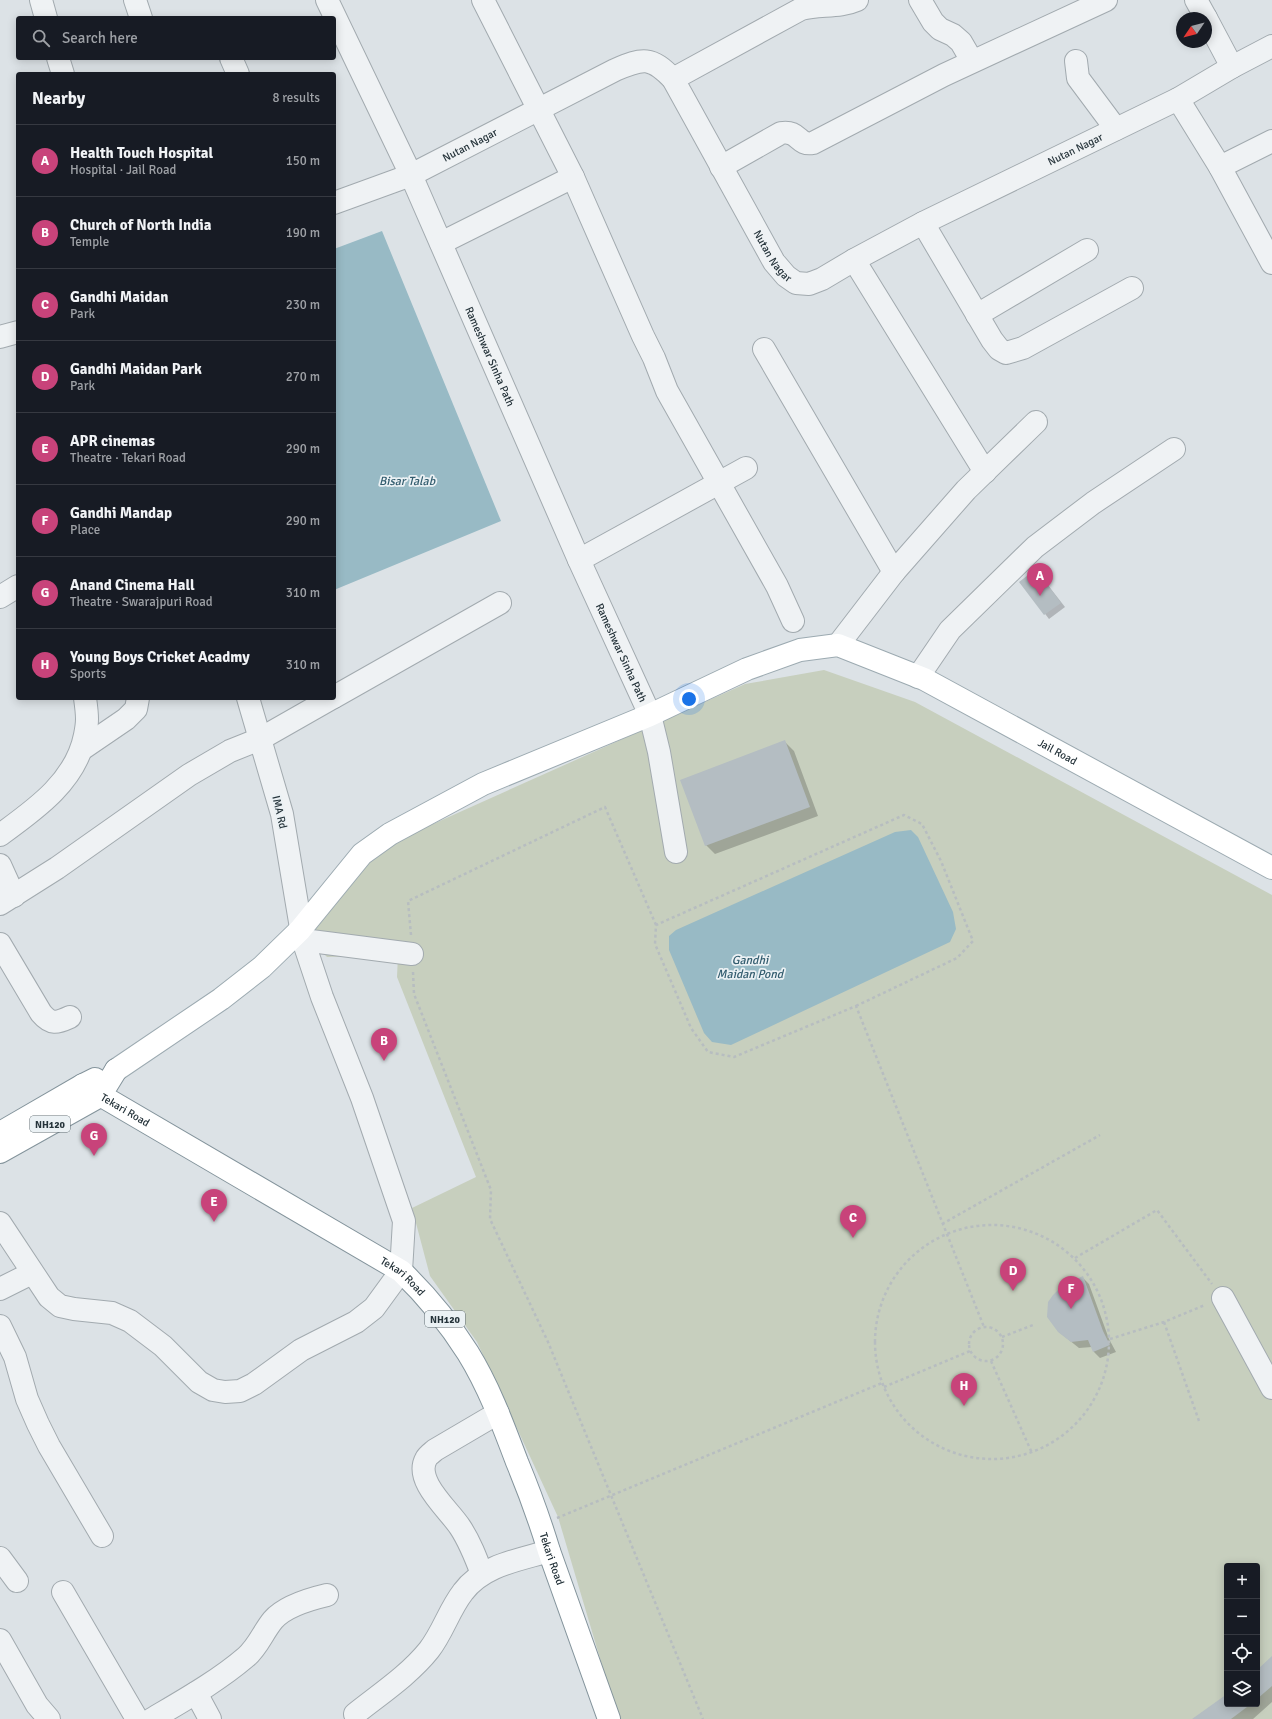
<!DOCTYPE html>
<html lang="en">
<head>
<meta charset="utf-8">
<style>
  :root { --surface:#171b24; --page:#242831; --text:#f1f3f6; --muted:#9ea1a6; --line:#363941; --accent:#c8437a }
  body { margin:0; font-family:Signika,sans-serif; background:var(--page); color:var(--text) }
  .controls { position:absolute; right:12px; bottom:12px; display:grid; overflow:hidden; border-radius:4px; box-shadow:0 2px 10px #0003 }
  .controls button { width:36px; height:36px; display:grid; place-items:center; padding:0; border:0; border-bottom:1px solid var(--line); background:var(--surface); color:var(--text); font:20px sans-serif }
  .compass { position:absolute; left:1176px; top:12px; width:36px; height:36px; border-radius:50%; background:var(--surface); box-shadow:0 2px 10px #0003; rotate:235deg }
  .you { position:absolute; left:689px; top:699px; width:14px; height:14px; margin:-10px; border:3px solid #fff; border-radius:50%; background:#1a73e8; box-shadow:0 0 0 6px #1a73e833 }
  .badge { display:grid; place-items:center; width:26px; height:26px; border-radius:50%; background:var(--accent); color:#fff; font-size:13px; font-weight:700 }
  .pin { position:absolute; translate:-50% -33px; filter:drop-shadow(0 1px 2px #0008) }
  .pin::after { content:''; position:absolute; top:21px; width:14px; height:12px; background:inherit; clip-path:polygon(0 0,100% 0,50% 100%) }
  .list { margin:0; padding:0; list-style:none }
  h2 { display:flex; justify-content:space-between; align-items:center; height:52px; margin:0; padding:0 16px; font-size:17px }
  h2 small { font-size:13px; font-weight:400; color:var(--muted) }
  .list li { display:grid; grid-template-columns:26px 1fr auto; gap:12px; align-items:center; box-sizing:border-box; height:72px; padding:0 16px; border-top:1px solid var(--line) }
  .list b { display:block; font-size:15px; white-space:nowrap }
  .list p { margin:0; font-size:13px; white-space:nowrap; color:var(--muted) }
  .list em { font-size:13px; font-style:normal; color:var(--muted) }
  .icon { flex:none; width:22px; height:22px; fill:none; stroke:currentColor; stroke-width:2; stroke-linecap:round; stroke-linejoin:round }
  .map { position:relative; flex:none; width:1272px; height:1719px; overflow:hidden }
  .search { position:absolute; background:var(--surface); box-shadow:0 2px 10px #0003; left:16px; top:16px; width:320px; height:44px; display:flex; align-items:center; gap:10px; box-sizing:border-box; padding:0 14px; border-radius:4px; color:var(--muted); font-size:15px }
  .panel { position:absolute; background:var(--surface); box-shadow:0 2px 10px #0003; left:16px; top:72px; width:320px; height:628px; border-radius:4px }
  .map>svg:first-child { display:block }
  .green { fill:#c7cfbe; fill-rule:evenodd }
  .water { fill:#98bac5 }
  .shadow { fill:#0003 }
  .building { fill:#b4bdc2 }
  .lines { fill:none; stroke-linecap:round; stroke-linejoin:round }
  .minor-casing { stroke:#a2aaaf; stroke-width:24 }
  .major-casing { stroke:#9caab1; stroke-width:24 }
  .highway-casing { stroke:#84949c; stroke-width:24 }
  .path { stroke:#b7bdc0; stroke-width:2.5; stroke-dasharray:3 3; stroke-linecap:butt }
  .minor { stroke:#eff2f4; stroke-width:22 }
  .major { stroke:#fff; stroke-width:22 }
  .highway { stroke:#fff; stroke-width:22 }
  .labels { text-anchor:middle; stroke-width:3.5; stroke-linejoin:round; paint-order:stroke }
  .shield { fill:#ebf1f4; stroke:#616d72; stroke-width:1 }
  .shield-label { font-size:10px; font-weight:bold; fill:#26343b }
  .street-label { font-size:11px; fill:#26343b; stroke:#ebf1f4 }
  .water-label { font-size:12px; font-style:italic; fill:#325c6e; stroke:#ebf1f4 }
</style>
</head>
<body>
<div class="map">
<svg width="1272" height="1719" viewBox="0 0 1272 1719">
  <rect width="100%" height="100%" fill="#dce2e6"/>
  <path class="green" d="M824,670L915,702L1272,895V1719H618L558,1517L477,1342L430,1276L412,1208L476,1177L397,977L398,955L327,957L300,930L384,846L745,684ZM1227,1566H1257V1704H1227Z"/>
  <path class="water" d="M382,231L501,521L334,590V249Z
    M911,830L918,837L953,912L956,929L950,942L731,1045L712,1042L704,1033L669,950V936L676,930L895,832Z"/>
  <path class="shadow" d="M1040,575L1065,607L1049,619L1021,582Z
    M785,742L794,751L818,816L715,854L706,845Z
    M1082,1277L1089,1284L1109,1339L1116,1352L1100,1358L1094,1352L1092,1347L1079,1348L1059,1332Z
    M1272,1657V1702L1253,1719H1194L1227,1695V1704H1257V1672Z"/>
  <path class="building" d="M1036,569L1061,603L1044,615L1019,582Z
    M785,740L810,807L705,846L680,780Z
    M1083,1276L1103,1331L1110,1345L1093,1352L1088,1340L1071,1342L1058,1332L1047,1317L1048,1302L1053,1295L1062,1286Z
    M1272,1656V1686L1257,1699V1670Z
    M1227,1694V1704H1251L1231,1719H1192Z"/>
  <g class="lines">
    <defs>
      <g id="minor">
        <path d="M41,0L46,18"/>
        <path d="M135,0L141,18"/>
        <path id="s1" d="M327,0L411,175L579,560L650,715L659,752L676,852"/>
        <path d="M483,0L573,177L643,336L654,358L667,391L777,586L793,621"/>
        <path d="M920,0L933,22L940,29L953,35L961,42L972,61"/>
        <path d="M1196,0L1206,18"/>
        <path d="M1206,18L1232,67"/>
        <path d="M58,58L63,74"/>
        <path d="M231,58L238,74"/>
        <path d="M1076,61L1078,78L1116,129"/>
        <path d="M673,79L801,9C820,4 839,8 857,0"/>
        <path d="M1178,99L1220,167L1272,263"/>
        <path d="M721,167L781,133C800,130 797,146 813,143L944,75L1106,0"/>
        <path d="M1220,167L1272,141"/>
        <path id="s2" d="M334,203L411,175L615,70C643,58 651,56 673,79L774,262L786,276L796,283L809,284L822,279L854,260L923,223L1178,99L1232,67L1272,46"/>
        <path d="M923,223L992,340L999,349L1006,353L1023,348L1132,288"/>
        <path d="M441,243L573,177"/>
        <path d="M854,260L985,472"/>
        <path d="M977,315L1087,250"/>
        <path d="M0,337L18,332"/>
        <path d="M764,349L894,572"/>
        <path d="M579,560L746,468"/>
        <path d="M0,597L18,586"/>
        <path d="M838,645L894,572L966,490L1036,422"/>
        <path d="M918,677L950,630L1035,547L1093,503L1174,449"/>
        <path d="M334,697L500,603"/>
        <path d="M82,749L126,719L136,709L138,698"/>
        <path d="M0,835C36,809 76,781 85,735C86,730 87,724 87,719C87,712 86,705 85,698"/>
        <path d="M0,865L14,896"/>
        <path d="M0,904L57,868L189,775L230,751L260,739L332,698"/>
        <path d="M303,940L412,954"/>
        <path d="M0,944L41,1013C51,1025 57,1023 70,1017"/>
        <path d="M0,1223L49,1297L60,1306L74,1309L112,1313L130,1321L163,1346L199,1382L213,1390L225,1392L240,1391L254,1384L301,1350L356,1322L374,1308L401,1271L404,1221L362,1098L322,997L303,940L282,814L248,698"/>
        <path d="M0,1289L32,1273"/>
        <path d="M1223,1298L1272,1388"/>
        <path d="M0,1326L15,1357L27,1399L38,1424L49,1446L102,1536"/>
        <path d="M0,1558L17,1581"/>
        <path d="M482,1574C476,1558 470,1542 460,1527C449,1510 414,1481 426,1459C428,1455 433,1452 435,1450L498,1413"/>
        <path d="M63,1592L137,1719"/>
        <path d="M0,1640L37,1705L49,1719"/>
        <path d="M196,1693L210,1719"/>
        <path d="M355,1714C380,1694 409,1675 429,1650C443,1632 449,1610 463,1592C483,1565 519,1560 549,1551"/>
        <path d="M152,1719C184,1700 218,1681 246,1657C258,1647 263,1632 273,1620C285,1606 310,1599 327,1595"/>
      </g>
      <g id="major">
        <path id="s3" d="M116,1070L221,999L262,967L300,930L362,854L390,834L483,784L650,715L747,669L800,650L838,645L924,679L1272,868"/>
      </g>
      <g id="highway">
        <path id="s4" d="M83,1085L401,1271C427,1296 449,1323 468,1353C489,1387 503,1425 517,1462C529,1491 540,1521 549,1551L609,1719"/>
        <path d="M0,1133L83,1085L95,1079"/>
        <path d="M0,1152L100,1096L116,1070"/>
      </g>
    </defs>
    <use href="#minor" class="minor-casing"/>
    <use href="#major" class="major-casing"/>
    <use href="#highway" class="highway-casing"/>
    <path class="path" d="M411,935L408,901L605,807L656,925
      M413,972L414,994L491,1190L490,1219L548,1342L703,1719
      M856,1006L957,958L973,941L941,861L922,824L904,815L656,925L655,944L691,1028L708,1052L734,1057L856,1006L984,1327
      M942,1224L1100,1135
      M875 1342a117 117 0 1 1 234 0a117 117 0 1 1-234 0Z
      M1075,1258L1157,1210L1212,1284
      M1164,1322L1199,1421
      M969 1344a17 17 0 1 1 34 0a17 17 0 1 1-34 0Z
      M1002,1337L1033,1325
      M1110,1339L1164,1322L1205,1305
      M991,1361L1032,1453
      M884,1387L970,1351
      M557,1518L882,1383"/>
    <use href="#minor" class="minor"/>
    <use href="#major" class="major"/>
    <use href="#highway" class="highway"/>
  </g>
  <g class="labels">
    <g class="shield">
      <rect x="30" y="1116" width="40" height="16" rx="3"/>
      <rect x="425" y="1311" width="40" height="16" rx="3"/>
    </g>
    <g class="shield-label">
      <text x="50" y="1128">NH120</text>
      <text x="445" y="1323">NH120</text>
    </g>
    <g class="street-label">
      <text dy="4" stroke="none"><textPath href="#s2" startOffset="148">Nutan Nagar</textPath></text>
      <text dy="4" stroke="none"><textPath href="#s2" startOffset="928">Nutan Nagar</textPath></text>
      <text dy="4" stroke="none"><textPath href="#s2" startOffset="580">Nutan Nagar</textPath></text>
      <text dy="4" stroke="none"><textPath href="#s1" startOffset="392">Rameshwar Sinha Path</textPath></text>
      <text dy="4" stroke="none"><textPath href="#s1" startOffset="716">Rameshwar Sinha Path</textPath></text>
      <text dy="4" stroke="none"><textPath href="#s3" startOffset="1097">Jail Road</textPath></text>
      <text transform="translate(280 812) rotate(77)" y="4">IMA Rd</text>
      <text dy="4" stroke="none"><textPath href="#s4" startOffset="49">Tekari Road</textPath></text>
      <text dy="4" stroke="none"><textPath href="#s4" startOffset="373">Tekari Road</textPath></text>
      <text dy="4" stroke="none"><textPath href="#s4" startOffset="697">Tekari Road</textPath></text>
    </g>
    <g class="water-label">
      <text x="407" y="485">Bisar Talab</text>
      <text x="750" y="964">Gandhi<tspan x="750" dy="14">Maidan Pond</tspan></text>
    </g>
  </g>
</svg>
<div class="controls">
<button>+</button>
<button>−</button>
<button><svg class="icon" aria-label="locate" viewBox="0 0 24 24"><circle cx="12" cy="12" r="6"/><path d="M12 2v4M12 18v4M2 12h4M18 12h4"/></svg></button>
<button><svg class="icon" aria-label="layers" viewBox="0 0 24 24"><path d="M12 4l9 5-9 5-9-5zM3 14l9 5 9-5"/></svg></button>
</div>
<svg class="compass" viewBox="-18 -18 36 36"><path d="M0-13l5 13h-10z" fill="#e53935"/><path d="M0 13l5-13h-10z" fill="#9ea1a6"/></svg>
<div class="you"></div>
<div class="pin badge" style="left:1040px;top:596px">A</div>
<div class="pin badge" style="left:384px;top:1061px">B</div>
<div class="pin badge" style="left:853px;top:1238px">C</div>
<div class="pin badge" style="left:1013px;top:1291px">D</div>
<div class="pin badge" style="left:214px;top:1222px">E</div>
<div class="pin badge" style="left:1071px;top:1309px">F</div>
<div class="pin badge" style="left:94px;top:1156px">G</div>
<div class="pin badge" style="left:964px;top:1406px">H</div>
<div class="search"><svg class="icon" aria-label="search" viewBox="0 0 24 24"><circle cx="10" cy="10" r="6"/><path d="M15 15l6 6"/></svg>Search here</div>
<section class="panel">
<h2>Nearby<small>8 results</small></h2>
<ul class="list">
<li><span class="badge">A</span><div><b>Health Touch Hospital</b><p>Hospital · Jail Road</p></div><em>150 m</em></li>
<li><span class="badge">B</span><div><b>Church of North India</b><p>Temple</p></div><em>190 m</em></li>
<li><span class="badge">C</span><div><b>Gandhi Maidan</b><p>Park</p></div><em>230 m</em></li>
<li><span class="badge">D</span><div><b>Gandhi Maidan Park</b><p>Park</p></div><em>270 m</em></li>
<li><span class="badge">E</span><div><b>APR cinemas</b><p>Theatre · Tekari Road</p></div><em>290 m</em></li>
<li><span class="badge">F</span><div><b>Gandhi Mandap</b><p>Place</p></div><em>290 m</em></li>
<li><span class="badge">G</span><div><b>Anand Cinema Hall</b><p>Theatre · Swarajpuri Road</p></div><em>310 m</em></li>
<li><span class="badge">H</span><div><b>Young Boys Cricket Acadmy</b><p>Sports</p></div><em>310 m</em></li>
</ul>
</section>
</div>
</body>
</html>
